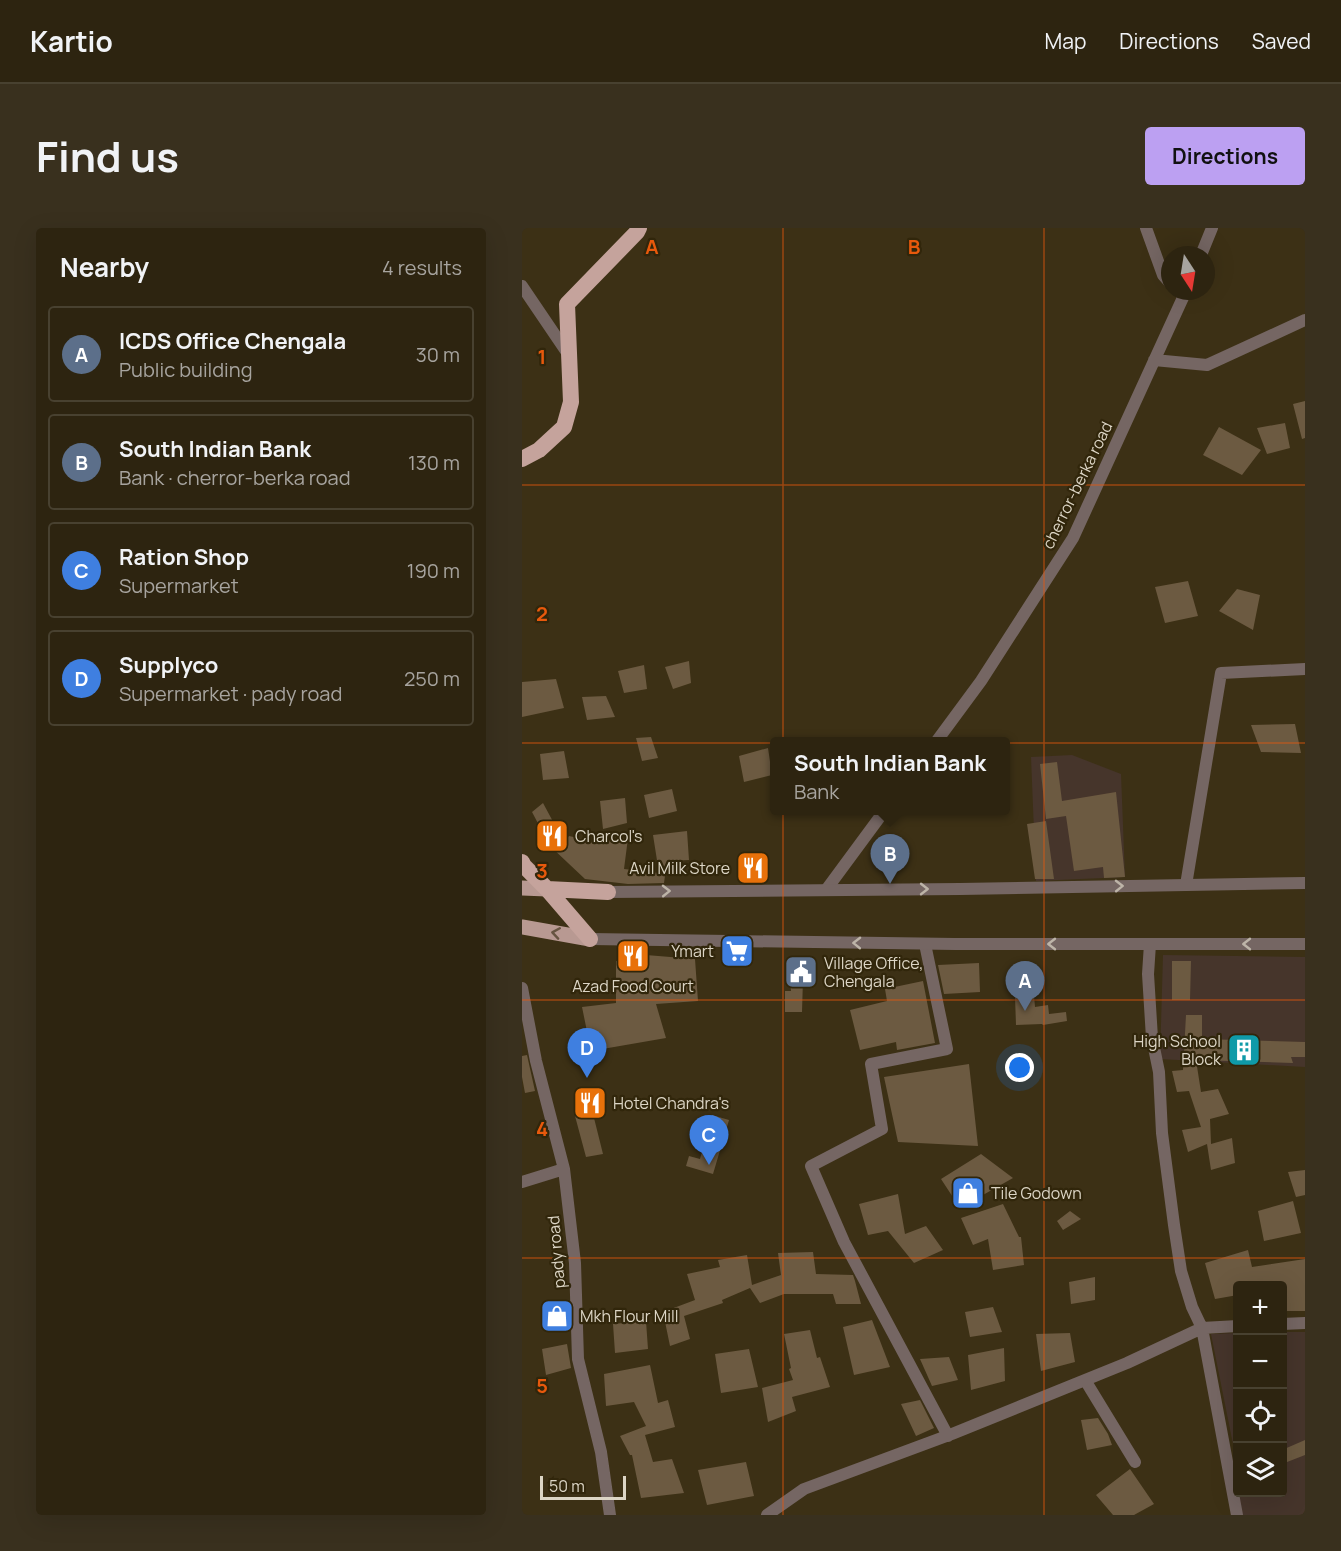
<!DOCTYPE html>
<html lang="en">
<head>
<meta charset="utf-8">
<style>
  :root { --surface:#2d2410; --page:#39301e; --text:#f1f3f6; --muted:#a7a49f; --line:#484130; --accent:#bca0f2 }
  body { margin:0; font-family:Manrope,sans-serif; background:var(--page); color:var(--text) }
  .controls { position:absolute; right:18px; bottom:18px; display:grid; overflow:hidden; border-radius:6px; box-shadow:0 6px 24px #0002 }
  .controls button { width:54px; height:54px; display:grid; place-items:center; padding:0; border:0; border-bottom:2px solid var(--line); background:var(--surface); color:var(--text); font:30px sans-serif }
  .compass { position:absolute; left:639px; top:18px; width:54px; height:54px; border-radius:50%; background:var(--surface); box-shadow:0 6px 24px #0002; rotate:168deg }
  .scale { position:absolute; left:18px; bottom:15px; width:86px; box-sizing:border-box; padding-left:6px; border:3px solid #dcd5c5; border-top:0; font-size:16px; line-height:21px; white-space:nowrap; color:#dcd5c5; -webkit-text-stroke:4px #31260b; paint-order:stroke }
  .you { position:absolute; left:498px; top:840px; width:21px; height:21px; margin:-15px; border:4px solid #fff; border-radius:50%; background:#1a73e8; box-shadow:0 0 0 9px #1a73e833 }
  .badge { display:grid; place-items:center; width:39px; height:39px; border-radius:50%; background:var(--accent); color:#fff; font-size:20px; font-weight:700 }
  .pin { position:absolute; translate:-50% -50px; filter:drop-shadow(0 2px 3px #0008) }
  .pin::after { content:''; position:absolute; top:32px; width:21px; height:18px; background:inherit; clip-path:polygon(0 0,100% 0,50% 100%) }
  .popup { position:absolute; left:248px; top:509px; width:240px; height:78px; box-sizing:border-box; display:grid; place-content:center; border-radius:6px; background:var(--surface); filter:drop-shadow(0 2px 4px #0005); font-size:20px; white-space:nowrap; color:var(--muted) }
  .popup b { font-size:22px; color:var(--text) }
  .popup::after { content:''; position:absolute; left:50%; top:100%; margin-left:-12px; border:12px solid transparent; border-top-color:var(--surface) }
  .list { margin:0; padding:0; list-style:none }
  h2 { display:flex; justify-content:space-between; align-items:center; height:78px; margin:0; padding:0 24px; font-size:26px }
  h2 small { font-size:20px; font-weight:400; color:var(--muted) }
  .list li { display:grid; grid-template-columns:39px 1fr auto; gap:18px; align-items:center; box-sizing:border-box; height:96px; margin:0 12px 12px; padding:0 12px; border:2px solid var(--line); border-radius:6px }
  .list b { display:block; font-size:22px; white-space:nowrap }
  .list p { margin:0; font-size:20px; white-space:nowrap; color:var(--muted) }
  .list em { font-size:20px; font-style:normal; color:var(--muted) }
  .icon { flex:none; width:33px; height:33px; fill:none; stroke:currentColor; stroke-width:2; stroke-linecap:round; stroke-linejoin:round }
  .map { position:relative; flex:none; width:783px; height:1287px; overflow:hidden; border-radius:6px }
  header { display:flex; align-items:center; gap:36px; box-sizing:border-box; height:84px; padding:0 30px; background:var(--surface); border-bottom:2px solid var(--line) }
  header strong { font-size:28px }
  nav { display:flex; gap:33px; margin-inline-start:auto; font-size:21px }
  .intro { display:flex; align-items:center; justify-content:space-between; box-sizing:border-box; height:144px; padding:0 36px }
  h1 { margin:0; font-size:42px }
  .button { padding:15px 27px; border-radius:6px; background:var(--accent); color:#111; font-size:21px; font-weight:700 }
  main { display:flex; gap:36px; padding:0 36px }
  aside { flex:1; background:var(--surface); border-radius:6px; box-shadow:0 6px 24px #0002 }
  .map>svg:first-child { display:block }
  .education { fill:#46352b }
  .building { fill:#6c5a41 }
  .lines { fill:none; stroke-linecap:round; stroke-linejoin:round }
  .minor { stroke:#756663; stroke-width:12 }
  .tertiary { stroke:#756663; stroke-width:12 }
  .primary { stroke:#b89992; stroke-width:15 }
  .trunk { stroke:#c5a39c; stroke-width:16 }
  .oneway { stroke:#bdb4a8 }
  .oneway2 { stroke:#675441 }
  .grid { fill:none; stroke:#e8590c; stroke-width:1.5; stroke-opacity:0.55 }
  .labels { text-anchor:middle; stroke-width:4.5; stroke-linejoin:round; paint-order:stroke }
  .street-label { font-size:16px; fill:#dcd5c5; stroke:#31260b }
  .poi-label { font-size:16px; fill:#dcd5c5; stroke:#31260b; text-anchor:start }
  .grid-label { font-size:20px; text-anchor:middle; font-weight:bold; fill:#e8590c; stroke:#31260b; stroke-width:4.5; stroke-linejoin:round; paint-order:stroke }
</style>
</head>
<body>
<header>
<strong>Kartio</strong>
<nav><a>Map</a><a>Directions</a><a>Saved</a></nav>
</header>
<div class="intro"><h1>Find us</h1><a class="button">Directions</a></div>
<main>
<aside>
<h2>Nearby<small>4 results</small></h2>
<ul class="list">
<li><span class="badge" style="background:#5c6f8a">A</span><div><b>ICDS Office Chengala</b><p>Public building</p></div><em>30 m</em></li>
<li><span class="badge" style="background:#5c6f8a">B</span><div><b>South Indian Bank</b><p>Bank · cherror-berka road</p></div><em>130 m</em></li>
<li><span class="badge" style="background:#3f7fe0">C</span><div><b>Ration Shop</b><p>Supermarket</p></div><em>190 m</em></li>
<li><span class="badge" style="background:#3f7fe0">D</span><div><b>Supplyco</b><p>Supermarket · pady road</p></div><em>250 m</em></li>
</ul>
</aside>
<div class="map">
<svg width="783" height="1287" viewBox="0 0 783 1287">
  <rect width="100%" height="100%" fill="#3c3015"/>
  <path class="education" d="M550,527L599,546L603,649L514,653L509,529Z
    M641,727L783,729V839L638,831Z
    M761,1104H783V1287H719L717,1265L760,1264Z
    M715,1105H716L715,1236L689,1106Z"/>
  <path class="building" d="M783,173V210L780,211L771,176Z
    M763,195L768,220L745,226L735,200Z
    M697,199L739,222L720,247L681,227Z
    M666,353L676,388L643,395L633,359Z
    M715,361L738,367L731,402L697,383Z
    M167,433L169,455L151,461L143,439Z
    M122,437L125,461L102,465L96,443Z
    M34,451L42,480L0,489V454Z
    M84,468L93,489L65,492L60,469Z
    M773,496L779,525L739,524L729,497Z
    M129,509L136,530L120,533L114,510Z
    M246,520L250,547L222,554L217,528Z
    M42,523L47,550L21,552L18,526Z
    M535,534L540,573L594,564L603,649L582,650L581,639L552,643L544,588L524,591L518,536Z
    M150,561L155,583L127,590L122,567Z
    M103,570L105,595L81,601L78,573Z
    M21,575L42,614L47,608L65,612L66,615L106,610L102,641L137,645L131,607L165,603L167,632L145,633L142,655L106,656L63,651L28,618L10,584Z
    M524,593L532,651H513L505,596Z
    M124,727L173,731L176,773L134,776L144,810L69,823L60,779L94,775V733H126Z
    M650,733H669L668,772H650Z
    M289,734L291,750L281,751L280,784H263V763H269L266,738Z
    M457,735L458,764L422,766L416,737Z
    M401,753L413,815L375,822L374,814L338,822L328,782L365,773L363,761Z
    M512,768L513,779L526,777L527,786L544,784L545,793L521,797L520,796L494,797L493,769Z
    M664,787H680V811L783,814V829H769L771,835L674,832L679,864L696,861L707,886L688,891L689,916L710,910L713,935L689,942L685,916L666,924L660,902L679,899L667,863L655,864L650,843L661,842Z
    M5,827L13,863L3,865L0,849V828Z
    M447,836L456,918L376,914L362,849Z
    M70,882L81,926L64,929L53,888Z
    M190,887L207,892L191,946L164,938L167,928L178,931Z
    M459,926L491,950L438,980L419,951Z
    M783,942V967L774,969L766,944Z
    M376,966L383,1006L404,998L421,1022L392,1035L366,1003L346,1007L337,976Z
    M771,973L779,1005L742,1013L736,983Z
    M481,976L497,1009H499L502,1037L471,1042L466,1011L451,1017L439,990Z
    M548,983L559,991L541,1002L535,993Z
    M726,1022L730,1039L783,1031V1083H760V1058H716V1067L693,1071L683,1035Z
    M291,1024L294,1046L331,1047L333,1053L339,1076H314L311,1066H262L238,1075L228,1060L200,1072L201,1075L162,1088L168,1111L148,1118L141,1084L173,1072L165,1046L198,1039L196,1032L225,1027L230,1057L259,1047L256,1025Z
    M573,1049V1072L549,1076L547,1054Z
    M471,1079L480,1104L448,1109L443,1084Z
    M350,1092L368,1139L332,1147L321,1099Z
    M124,1093L126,1121L93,1125L91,1096Z
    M288,1102L295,1130L298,1129L308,1159L270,1169L274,1183L246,1194L240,1160L271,1152L267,1141L269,1140L262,1106Z
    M548,1105L553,1134L519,1143L514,1106Z
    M45,1116L49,1140L24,1147L20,1121Z
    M482,1120L483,1153L449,1162L446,1127Z
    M227,1121L236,1159L199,1165L193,1126Z
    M427,1129L436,1152L410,1158L398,1131Z
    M128,1137L136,1175L146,1172L153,1199L123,1207L131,1234L150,1231L162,1265L119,1270L110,1227H108L98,1208L124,1198L112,1174L84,1178L82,1146Z
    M398,1172L412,1200L394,1208L379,1176Z
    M576,1190L586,1206L590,1217L565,1222L559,1192Z
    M783,1212V1227L760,1236V1222Z
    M224,1234L232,1268L185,1277L176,1242Z
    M608,1241L632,1276L612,1287H591L574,1267Z"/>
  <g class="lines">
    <path class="minor" d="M624,0L641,47L648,55
      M679,27L690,0
      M0,58L46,126
      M632,132L685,137L783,92
      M414,514L459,453L551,310L664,63
      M664,657L699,445L783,441
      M304,662L363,582
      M403,716L425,821L349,836L360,901L289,938L322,1014L426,1208
      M628,716L626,746L630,810L637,844L640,905L652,997L659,1043L670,1079L680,1100L716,1098
      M0,760L14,833L42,941L53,1035L56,1131L79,1224L88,1287
      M0,954L42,941
      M760,1096L783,1095
      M563,1152L613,1234
      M245,1287L282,1261L430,1206L605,1135L680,1100L715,1287"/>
    <path class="tertiary" d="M86,664L438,661L783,655
      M68,711L433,716H783"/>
    <path class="primary" d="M0,660L25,661
      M0,699L68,711"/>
    <path class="trunk" d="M0,231L17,222L42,199L49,174L45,76L115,4L117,0
      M0,634L2,638L25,661L68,711
      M25,661L86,664"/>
  </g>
  <defs><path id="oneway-chevron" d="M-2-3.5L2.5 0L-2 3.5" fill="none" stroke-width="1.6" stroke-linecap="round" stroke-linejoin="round" transform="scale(1.5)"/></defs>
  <g class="oneway">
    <use href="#oneway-chevron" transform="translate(597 658) rotate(-1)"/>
    <use href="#oneway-chevron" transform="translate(402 661)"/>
    <use href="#oneway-chevron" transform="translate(144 663) rotate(-1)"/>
    <use href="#oneway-chevron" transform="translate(335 715) rotate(-179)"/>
    <use href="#oneway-chevron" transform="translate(530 716) rotate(180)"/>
    <use href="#oneway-chevron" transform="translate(725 716) rotate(180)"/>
  </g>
  <use class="oneway2" href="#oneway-chevron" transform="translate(34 705) rotate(-171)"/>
  <path class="grid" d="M261,0V1287M522,0V1287M0,257H783M0,515H783M0,772H783M0,1030H783"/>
  <defs>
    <symbol id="restaurant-square" viewBox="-11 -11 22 22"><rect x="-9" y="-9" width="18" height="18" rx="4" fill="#e8710a" stroke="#31260b"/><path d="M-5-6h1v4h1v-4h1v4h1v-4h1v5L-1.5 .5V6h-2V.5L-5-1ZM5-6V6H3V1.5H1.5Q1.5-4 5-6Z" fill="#fff"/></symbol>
    <symbol id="supermarket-square" viewBox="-11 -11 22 22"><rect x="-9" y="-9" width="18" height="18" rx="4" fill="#3f7fe0" stroke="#31260b"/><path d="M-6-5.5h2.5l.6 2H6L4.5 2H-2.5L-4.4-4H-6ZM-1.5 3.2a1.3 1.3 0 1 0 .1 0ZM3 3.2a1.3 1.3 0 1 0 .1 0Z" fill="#fff"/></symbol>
    <symbol id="civic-square" viewBox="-11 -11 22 22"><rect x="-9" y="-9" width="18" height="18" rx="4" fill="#5c6f8a" stroke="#31260b"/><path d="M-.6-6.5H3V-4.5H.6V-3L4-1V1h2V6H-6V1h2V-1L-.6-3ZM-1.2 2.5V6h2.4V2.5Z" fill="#fff"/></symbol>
    <symbol id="building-square" viewBox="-11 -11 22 22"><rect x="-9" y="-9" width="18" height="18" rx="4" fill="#0f9aa8" stroke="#31260b"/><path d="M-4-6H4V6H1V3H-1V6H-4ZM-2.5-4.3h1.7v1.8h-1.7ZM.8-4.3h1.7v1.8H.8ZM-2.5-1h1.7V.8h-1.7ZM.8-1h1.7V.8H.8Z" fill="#fff"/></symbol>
    <symbol id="shop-square" viewBox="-11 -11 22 22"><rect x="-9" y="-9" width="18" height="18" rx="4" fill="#3f7fe0" stroke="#31260b"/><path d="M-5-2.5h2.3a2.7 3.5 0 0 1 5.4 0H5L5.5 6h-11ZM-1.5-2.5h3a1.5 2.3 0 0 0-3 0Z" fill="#fff"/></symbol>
  </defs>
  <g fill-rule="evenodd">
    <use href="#restaurant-square" x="11" y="589" width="38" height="38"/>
    <use href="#restaurant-square" x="212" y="621" width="38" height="38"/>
    <use href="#supermarket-square" x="196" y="704" width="38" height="38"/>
    <use href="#restaurant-square" x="92" y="709" width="38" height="38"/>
    <use href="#civic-square" x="260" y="725" width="38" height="38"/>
    <use href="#building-square" x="703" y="803" width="38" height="38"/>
    <use href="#restaurant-square" x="49" y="856" width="38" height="38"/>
    <use href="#shop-square" x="427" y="946" width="38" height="38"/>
    <use href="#shop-square" x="16" y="1069" width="38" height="38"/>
  </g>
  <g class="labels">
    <g class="street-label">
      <text transform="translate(555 257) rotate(-64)" y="6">cherror-berka road</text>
      <text transform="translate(34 1024) rotate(-95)" y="6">pady road</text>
    </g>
    <g class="poi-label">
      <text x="53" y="614">Charcol's</text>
      <text x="208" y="646" text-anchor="end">Avil Milk Store</text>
      <text x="192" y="729" text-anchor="end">Ymart</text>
      <text x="302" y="741">Village Office,<tspan x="302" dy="18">Chengala</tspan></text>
      <text x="111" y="764" text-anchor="middle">Azad Food Court</text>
      <text x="699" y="819" text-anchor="end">High School<tspan x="699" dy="18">Block</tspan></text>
      <text x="91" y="881">Hotel Chandra's</text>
      <text x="469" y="971">Tile Godown</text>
      <text x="58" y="1094">Mkh Flour Mill</text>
    </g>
  </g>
  <g class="grid-label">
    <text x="130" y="26">A</text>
    <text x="392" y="26">B</text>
    <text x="20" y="136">1</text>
    <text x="20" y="393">2</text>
    <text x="20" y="650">3</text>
    <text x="20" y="908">4</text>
    <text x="20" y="1165">5</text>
  </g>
</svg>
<div class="controls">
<button>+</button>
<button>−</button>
<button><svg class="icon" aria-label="locate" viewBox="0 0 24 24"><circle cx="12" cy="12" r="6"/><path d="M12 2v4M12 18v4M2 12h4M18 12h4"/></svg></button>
<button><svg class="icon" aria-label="layers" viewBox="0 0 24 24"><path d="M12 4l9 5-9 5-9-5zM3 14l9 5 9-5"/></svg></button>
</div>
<svg class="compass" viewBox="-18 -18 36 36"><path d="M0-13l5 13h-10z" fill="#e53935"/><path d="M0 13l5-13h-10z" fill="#a7a49f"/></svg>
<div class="scale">50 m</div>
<div class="you"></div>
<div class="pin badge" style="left:503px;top:783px;background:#5c6f8a">A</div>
<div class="pin badge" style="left:368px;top:656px;background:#5c6f8a">B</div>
<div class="popup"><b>South Indian Bank</b>Bank</div>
<div class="pin badge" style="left:187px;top:937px;background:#3f7fe0">C</div>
<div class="pin badge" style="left:65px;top:850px;background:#3f7fe0">D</div>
</div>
</main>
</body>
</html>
